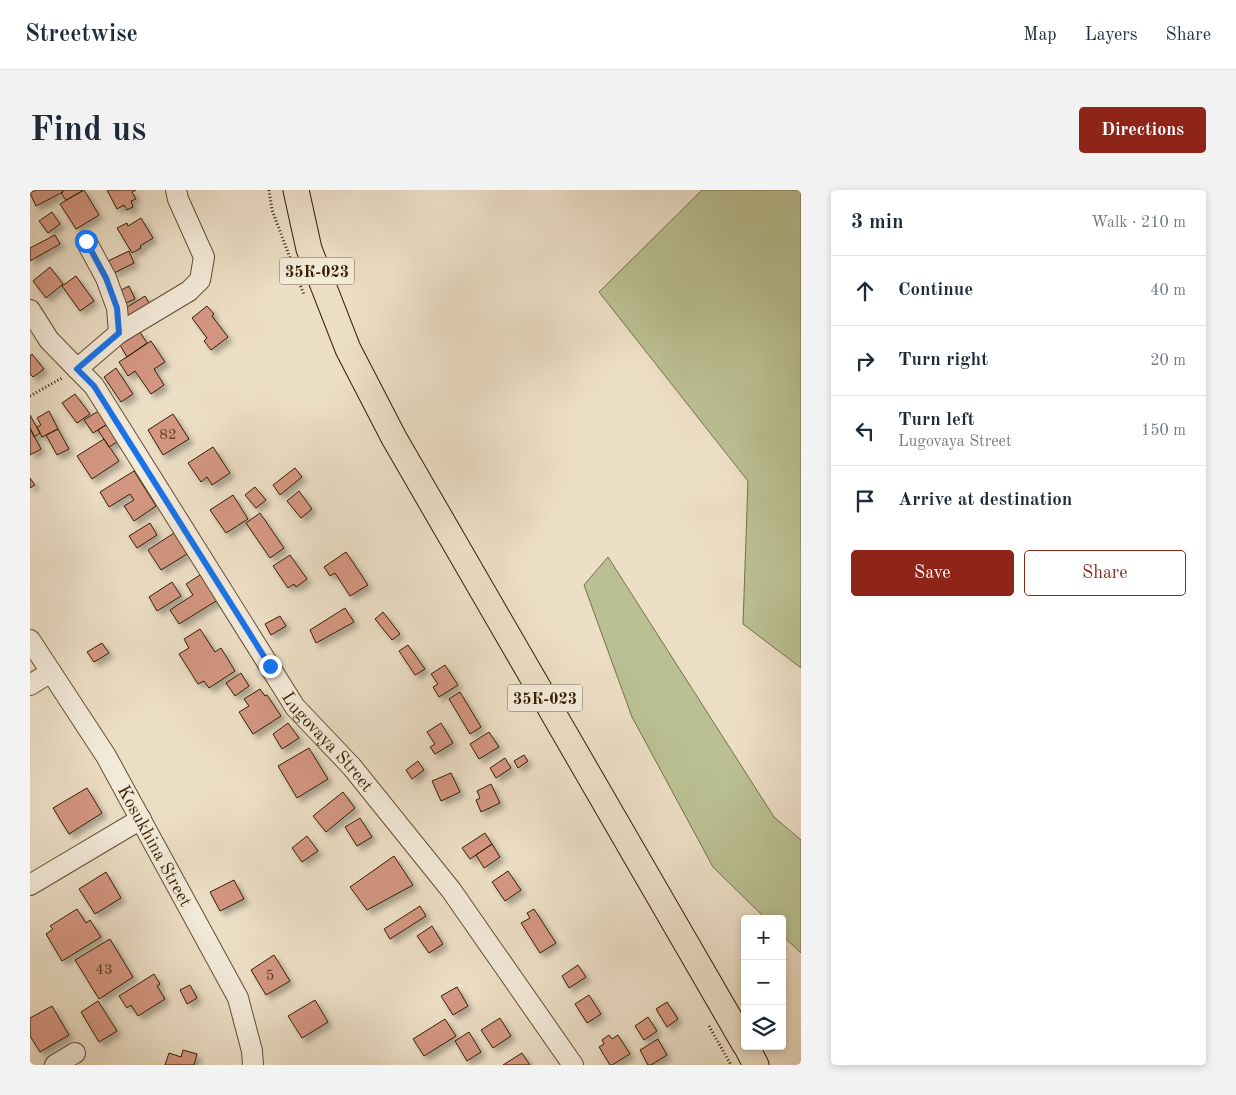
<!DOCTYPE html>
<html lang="en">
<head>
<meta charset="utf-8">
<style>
  :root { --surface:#fff; --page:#f2f2f3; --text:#1f2937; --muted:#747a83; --line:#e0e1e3; --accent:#8f2418 }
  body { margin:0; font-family:"Old Standard TT",serif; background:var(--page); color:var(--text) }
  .controls { position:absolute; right:15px; bottom:15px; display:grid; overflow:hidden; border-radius:5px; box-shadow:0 2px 8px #0003 }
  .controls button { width:45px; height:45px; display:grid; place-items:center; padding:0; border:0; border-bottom:1px solid var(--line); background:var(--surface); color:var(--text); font:25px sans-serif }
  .stop { position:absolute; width:15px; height:15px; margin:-11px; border:4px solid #1a73e8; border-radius:50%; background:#fff }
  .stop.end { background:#1a73e8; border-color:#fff; box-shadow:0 1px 5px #0008 }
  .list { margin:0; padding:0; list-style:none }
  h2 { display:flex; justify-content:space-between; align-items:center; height:65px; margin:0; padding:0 20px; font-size:21px }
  h2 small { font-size:16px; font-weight:400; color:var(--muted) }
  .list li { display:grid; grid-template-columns:32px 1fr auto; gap:15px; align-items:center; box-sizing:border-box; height:70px; padding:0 20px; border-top:1px solid var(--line) }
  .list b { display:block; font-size:19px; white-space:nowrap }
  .list p { margin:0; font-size:16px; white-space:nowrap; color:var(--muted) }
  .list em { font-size:16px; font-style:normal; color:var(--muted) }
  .actions { display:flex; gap:10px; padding:15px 20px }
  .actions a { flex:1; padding:11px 0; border:1px solid var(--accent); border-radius:5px; text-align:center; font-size:18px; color:var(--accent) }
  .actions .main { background:var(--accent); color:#fff }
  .icon { flex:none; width:28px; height:28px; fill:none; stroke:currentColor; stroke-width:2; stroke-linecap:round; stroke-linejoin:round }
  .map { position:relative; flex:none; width:771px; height:875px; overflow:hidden; border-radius:5px }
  header { display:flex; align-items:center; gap:30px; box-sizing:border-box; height:70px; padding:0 25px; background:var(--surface); border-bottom:1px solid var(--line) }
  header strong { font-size:24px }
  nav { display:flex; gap:28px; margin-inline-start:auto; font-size:18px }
  .intro { display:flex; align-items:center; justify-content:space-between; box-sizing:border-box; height:120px; padding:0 30px }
  h1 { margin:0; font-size:35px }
  .button { padding:12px 22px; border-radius:5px; background:var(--accent); color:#fff; font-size:18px; font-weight:700 }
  main { display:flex; gap:30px; padding:0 30px }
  aside { flex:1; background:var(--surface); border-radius:5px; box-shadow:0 2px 8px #0003 }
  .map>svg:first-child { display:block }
  .green { fill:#bac093; stroke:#776f4a }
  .building { fill:#d39682; stroke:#341e00; filter:url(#shadow) }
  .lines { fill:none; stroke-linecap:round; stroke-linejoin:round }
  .minor-casing { stroke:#624e31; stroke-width:22 }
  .major-casing { stroke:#341e00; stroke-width:27 }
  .path { stroke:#341e00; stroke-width:3; stroke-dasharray:1 2.5; stroke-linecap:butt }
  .minor { stroke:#f3ead9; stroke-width:20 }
  .major { stroke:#ecdec5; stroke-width:25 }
  .route { stroke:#1a73e8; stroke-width:6 }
  .labels { text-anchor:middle; stroke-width:4; stroke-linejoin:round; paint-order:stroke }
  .number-label { font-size:15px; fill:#5c3c20 }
  .shield { fill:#f3ead9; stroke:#6d5b41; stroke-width:1 }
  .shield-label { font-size:16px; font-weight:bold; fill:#341e00 }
  .street-label { font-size:18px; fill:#341e00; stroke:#f3ead9 }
</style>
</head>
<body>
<header>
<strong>Streetwise</strong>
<nav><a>Map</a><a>Layers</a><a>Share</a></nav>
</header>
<div class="intro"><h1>Find us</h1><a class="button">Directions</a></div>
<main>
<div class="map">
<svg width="771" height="875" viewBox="0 0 771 875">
  <defs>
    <filter id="shadow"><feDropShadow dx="4.5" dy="4.5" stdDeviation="2.5" flood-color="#0004"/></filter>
  </defs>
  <rect width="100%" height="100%" fill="#ecdec5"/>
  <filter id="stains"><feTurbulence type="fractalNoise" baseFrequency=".004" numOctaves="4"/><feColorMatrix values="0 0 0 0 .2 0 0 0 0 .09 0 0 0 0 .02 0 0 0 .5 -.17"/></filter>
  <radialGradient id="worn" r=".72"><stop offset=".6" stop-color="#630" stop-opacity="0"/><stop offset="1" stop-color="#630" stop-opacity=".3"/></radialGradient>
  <path class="green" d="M672,0H771V478L713,434L718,291L569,102Z
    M578,367L744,627L771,650V763L752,745V729H736L683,677L602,527L554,395Z"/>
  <path class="building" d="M6,0H32L33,2L6,16L0,3Z
    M32,0H51L52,1L36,10L31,3L33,2Z
    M54,0L69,25L46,39L30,14Z
    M77,0H106L102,2L106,9L101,11L103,17L97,20L94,15L87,19Z
    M22,22L30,34L18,43L9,31Z
    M111,28L123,48L110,56L111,58L102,63L87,38L97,33L98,36Z
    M25,45L30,54L0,71V58Z
    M99,61L104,73L84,83L78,71Z
    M20,77L33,94L16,108L3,91Z
    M46,86L64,111L50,121L32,96Z
    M99,96L105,109L94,114L89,101Z
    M115,106L122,118L98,132L94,119Z
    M177,116L184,124L182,126L198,147L181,160L174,151L177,148L162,128Z
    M110,142L117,153L97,167L90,155Z
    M121,151L135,172L124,179L134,195L121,204L105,181L98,186L89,172Z
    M2,164L14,179L3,187L0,184V166Z
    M86,178L103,204L91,212L74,187Z
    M45,204L60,224L47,233L32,213Z
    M70,220L79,233L63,243L54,230Z
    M19,221L28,239L12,247L7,237L11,235L7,228Z
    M143,224L159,249L133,265L118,240Z
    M0,225L10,243L4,247L0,238Z
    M79,233L90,250L79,257L68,240Z
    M0,238L11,259L0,265Z
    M28,239L39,259L27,265L16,245Z
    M74,249L89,271L62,289L47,266Z
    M183,257L200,283L182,295L177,287L171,292L158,273Z
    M265,278L272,287L250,305L243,295Z
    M104,281L126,316L104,331L94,316L104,310L100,304L79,317L70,302Z
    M0,288L5,295L0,298Z
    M225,297L236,310L226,318L215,305Z
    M269,301L282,319L271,328L257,311Z
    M203,305L218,329L196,343L180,320Z
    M230,323L254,358L240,368L216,333Z
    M120,333L127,345L107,358L99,346Z
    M144,343L157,364L131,380L118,360Z
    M316,362L338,395L320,406L305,383L300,386L294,377Z
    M260,365L277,389L266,397L264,394L258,398L243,376Z
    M170,385L180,399L191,408L149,434L140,420L163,405L156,394Z
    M142,392L151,406L127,421L119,407Z
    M315,418L324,432L286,453L280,440Z
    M353,422L370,444L362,450L345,429Z
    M250,426L256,436L241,445L235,434Z
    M170,439L185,462L191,458L205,481L179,498L174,491L168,494L149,464L159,458L154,449Z
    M72,453L79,463L64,472L57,462Z
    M378,455L395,479L385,485L369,461Z
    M415,475L428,495L409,507L403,497L408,494L401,484Z
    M211,483L219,496L205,506L196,493Z
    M230,499L235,506L237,505L251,526L223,544L209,522L219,516L214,509Z
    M430,502L451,537L440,544L419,509Z
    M258,533L269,548L252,559L243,544Z
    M411,533L423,553L405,564L400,557L405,554L397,542Z
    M459,542L469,557L449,569L440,554Z
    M279,558L298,589L267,608L248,576Z
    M494,565L498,571L488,578L484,571Z
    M475,568L481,578L466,588L460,578Z
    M388,571L394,580L382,589L376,580Z
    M421,583L430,602L411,611L402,591Z
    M461,594L470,613L451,622L446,610L450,608L447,601Z
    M57,598L72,623L39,644L23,618Z
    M313,602L325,618L296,642L283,626Z
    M330,628L342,647L327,656L315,637Z
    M455,643L462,654L440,669L432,658Z
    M277,646L288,661L272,672L262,658Z
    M462,654L470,667L454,678L446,665Z
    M364,666L383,695L337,720L320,697Z
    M478,681L491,700L475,711L462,692Z
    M76,682L91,708L65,724L49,699Z
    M204,690L214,709L190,721L180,702Z
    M390,716L396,726L360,749L354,739Z
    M47,719L56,733L60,730L71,747L32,771L16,744L23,739L20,736Z
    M504,719L526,753L510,763L491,733L500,728L497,723Z
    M402,736L413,754L399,763L387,746Z
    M80,749L103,787L69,809L45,770Z
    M244,765L260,791L236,805L221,780Z
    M548,775L556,787L539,798L532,786Z
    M124,784L130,794L127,796L135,809L108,826L101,815L97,818L89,806Z
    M160,795L167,808L157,814L150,800Z
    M427,797L438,816L423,825L411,806Z
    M559,805L571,824L557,833L545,814Z
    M285,810L298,832L272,848L258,826Z
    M68,811L87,841L69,852L51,822Z
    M637,812L648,829L637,837L626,819Z
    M22,816L39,845L10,862L0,846V828Z
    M618,827L627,841L614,850L605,836Z
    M470,828L481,846L463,858L451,840Z
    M415,829L426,846L394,866L383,849Z
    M439,842L451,862L437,871L425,851Z
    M579,845L582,849L588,845L600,864L582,875H580L569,857L574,854L572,850Z
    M628,849L637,865L621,875H618L610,860Z
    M153,860L167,864L164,875H135L139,863L151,867Z
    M492,863L500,875H473Z"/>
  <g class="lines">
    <defs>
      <g id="minor">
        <path id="s1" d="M0,120L19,150L64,196L265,517L322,577L421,700L543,875"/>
        <path d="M89,143L159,101L170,90L174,67L148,9L146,0"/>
        <path d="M47,179L89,143L87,118L76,88L56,51"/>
        <path id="s2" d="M0,450L76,566L208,808L222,861L223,875"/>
        <path d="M0,495L21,482"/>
        <path d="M0,695L111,629"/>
        <path d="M25,875L45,863"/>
      </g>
      <path id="major" d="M266,0L279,59L318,159L364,248L715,855
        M716,856L726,875"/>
    </defs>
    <use href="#minor" class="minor-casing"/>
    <use href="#major" class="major-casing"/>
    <path class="path" d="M239,0L242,20L274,105
      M0,206L32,188
      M679,836L701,875"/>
    <use href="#minor" class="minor"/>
    <use href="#major" class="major"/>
  </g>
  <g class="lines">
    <path class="route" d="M56,51L76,88L87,118L89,143L47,179L64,196L240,476"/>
  </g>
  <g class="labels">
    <g class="number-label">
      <text x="138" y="249">82</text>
      <text x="74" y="784">43</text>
      <text x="240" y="790">5</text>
    </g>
    <g class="shield">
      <rect x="249.5" y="67.5" width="75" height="27" rx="4"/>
      <rect x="477.5" y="494.5" width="75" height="27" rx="4"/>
    </g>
    <g class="shield-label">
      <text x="287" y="87">35К-023</text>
      <text x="515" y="514">35К-023</text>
    </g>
    <g class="street-label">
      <text dy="6" stroke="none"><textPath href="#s1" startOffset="526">Lugovaya Street</textPath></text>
      <text dy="6" stroke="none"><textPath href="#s2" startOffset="241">Kosukhina Street</textPath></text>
    </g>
  </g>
  <rect width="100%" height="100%" filter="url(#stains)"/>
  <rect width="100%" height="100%" fill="url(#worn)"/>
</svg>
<div class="controls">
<button>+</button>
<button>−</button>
<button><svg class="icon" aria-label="layers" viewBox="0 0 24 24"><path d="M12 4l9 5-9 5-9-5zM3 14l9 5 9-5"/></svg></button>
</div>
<div class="stop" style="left:56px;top:51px"></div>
<div class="stop end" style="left:240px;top:476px"></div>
</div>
<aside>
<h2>3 min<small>Walk · 210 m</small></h2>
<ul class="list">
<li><svg class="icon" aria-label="ahead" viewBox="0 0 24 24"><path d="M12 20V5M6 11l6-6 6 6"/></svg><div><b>Continue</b></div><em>40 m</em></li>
<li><svg class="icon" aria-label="right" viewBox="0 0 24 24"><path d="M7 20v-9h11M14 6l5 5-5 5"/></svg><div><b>Turn right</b></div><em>20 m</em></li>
<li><svg class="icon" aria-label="left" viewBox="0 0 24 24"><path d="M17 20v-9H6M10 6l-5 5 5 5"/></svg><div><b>Turn left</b><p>Lugovaya Street</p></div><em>150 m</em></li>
<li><svg class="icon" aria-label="arrive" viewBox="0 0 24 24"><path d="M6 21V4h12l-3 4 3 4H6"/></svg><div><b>Arrive at destination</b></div></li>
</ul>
<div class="actions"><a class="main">Save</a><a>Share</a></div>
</aside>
</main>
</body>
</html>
